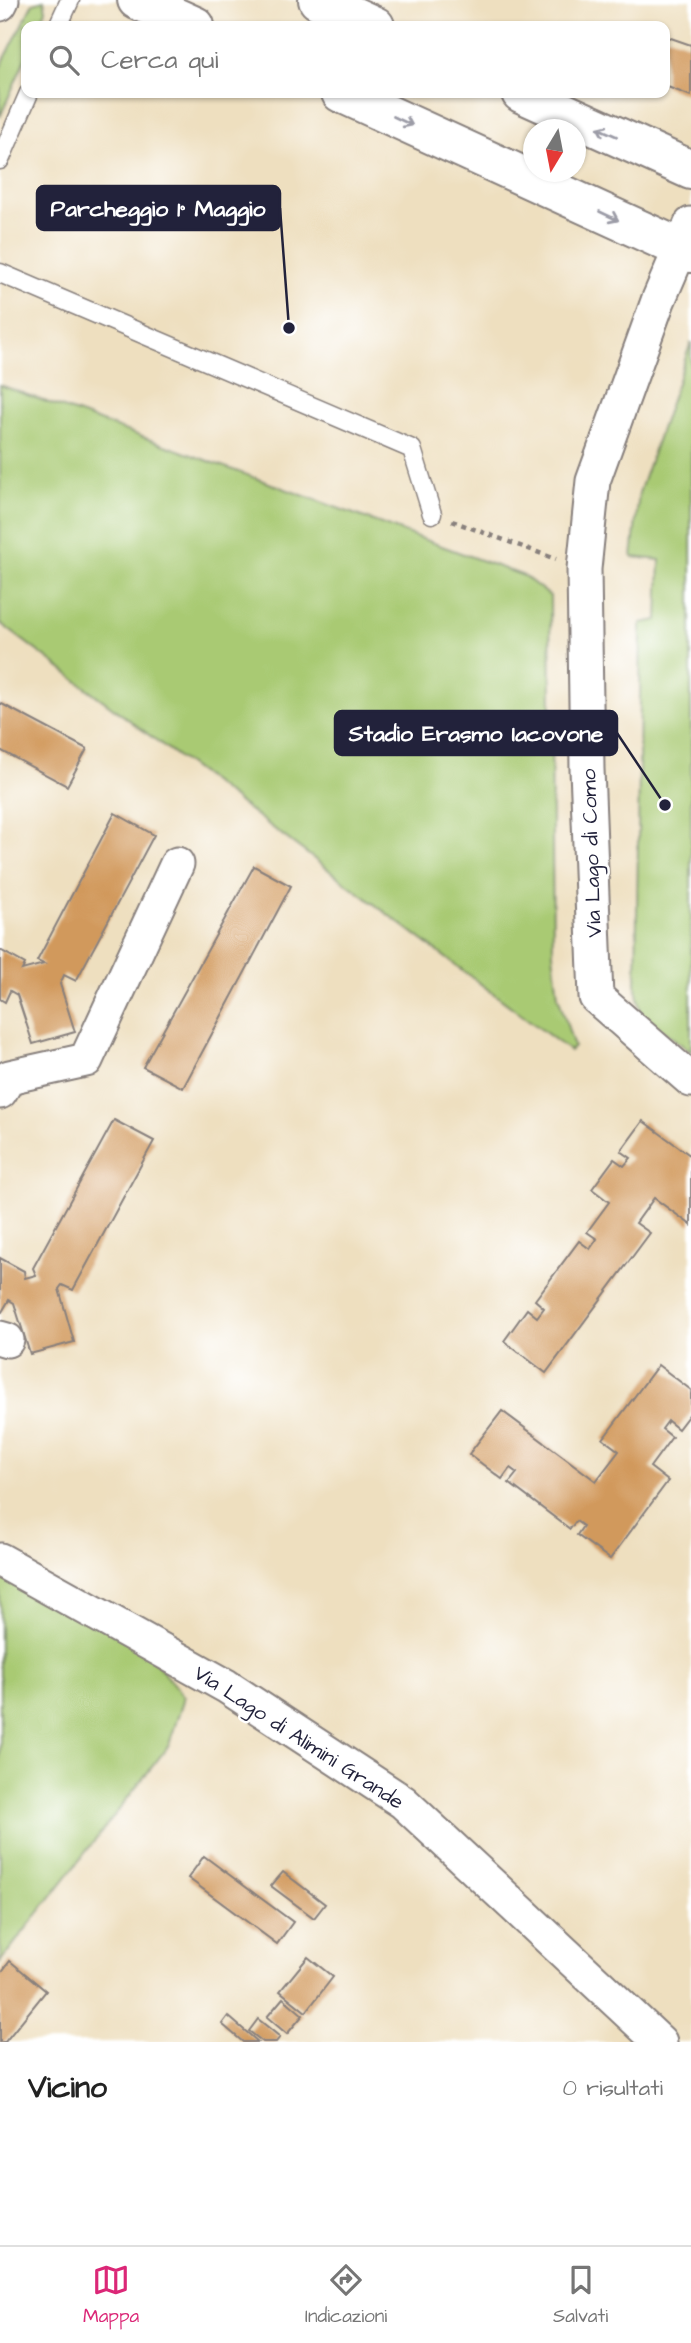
<!DOCTYPE html>
<html lang="it">
<head>
<meta charset="utf-8">
<style>
  :root { --surface:#fff; --page:#f6f6f6; --text:#222; --muted:#767676; --line:#e0e0e0; --accent:#db2777 }
  body { margin:0; font-family:"Architects Daughter",sans-serif; background:var(--page); color:var(--text) }
  .compass { position:absolute; left:523px; top:119px; width:63px; height:63px; border-radius:50%; background:var(--surface); box-shadow:0 2px 5px #0004; rotate:190deg }
  .list { margin:0; padding:0; list-style:none }
  h2 { display:flex; justify-content:space-between; align-items:center; height:91px; margin:0; padding:0 28px; font-size:30px }
  h2 small { font-size:23px; font-weight:400; color:var(--muted) }
  .icon { flex:none; width:38px; height:38px; fill:none; stroke:currentColor; stroke-width:2; stroke-linecap:round; stroke-linejoin:round }
  .map { position:relative; flex:none; width:691px; height:2042px; overflow:hidden }
  .search { position:absolute; background:var(--surface); box-shadow:0 2px 5px #0004; left:21px; right:21px; top:21px; height:77px; display:flex; align-items:center; gap:18px; box-sizing:border-box; padding:0 24px; border-radius:14px; color:var(--muted); font-size:26px }
  .sheet { height:203px; background:var(--surface) }
  nav { display:flex; justify-content:space-around; align-items:center; box-sizing:border-box; height:98px; border-top:2px solid var(--line); background:var(--surface); font-size:19px; color:var(--muted) }
  nav a { display:grid; justify-items:center; gap:4px }
  nav .on { color:var(--accent) }
  .map>svg:first-child { display:block }
  .green { fill:#a9ca73; stroke:#667657; stroke-width:2 }
  .building { fill:#d1995b }
  .lines { fill:none; stroke-linecap:round; stroke-linejoin:round }
  .service-casing { stroke:#88807d; stroke-width:21 }
  .minor-casing { stroke:#88807d; stroke-width:37 }
  .tertiary-casing { stroke:#88807d; stroke-width:42 }
  .path { stroke:#88807d; stroke-width:4.5; stroke-dasharray:5 5; stroke-linecap:butt }
  .service { stroke:#fff; stroke-width:18 }
  .minor { stroke:#fff; stroke-width:33 }
  .tertiary { stroke:#fff; stroke-width:38 }
  .oneway { stroke:#9c9ca7 }
  .labels { text-anchor:middle; stroke-width:5; stroke-linejoin:round; paint-order:stroke }
  .street-label { font-size:21px; fill:#22223b; stroke:#fff }
  .leader { fill:none; stroke:#22223b; stroke-width:2.5 }
  .callout-dot { fill:#22223b; stroke:#fff; stroke-width:2.5 }
  .callout { fill:#22223b; stroke:#22223b; stroke-width:2.5 }
  .callout-label { font-size:23px; text-anchor:middle; font-weight:bold; fill:#fff }
</style>
</head>
<body>
<div class="map">
<svg width="691" height="2042" viewBox="0 0 691 2042">
  <rect width="100%" height="100%" fill="#fff"/>
  <filter id="ink" filterUnits="userSpaceOnUse"><feTurbulence type="fractalNoise" baseFrequency=".0143" numOctaves="2"/><feDisplacementMap in="SourceGraphic" scale="14" xChannelSelector="R" yChannelSelector="G"/><feConvolveMatrix kernelMatrix="1 2 1 2 8 2 1 2 1" color-interpolation-filters="sRGB"/></filter>
  <filter id="wash" filterUnits="userSpaceOnUse"><feTurbulence type="fractalNoise" baseFrequency=".00686" numOctaves="4" result="noise"/><feDisplacementMap in="SourceGraphic" scale="28" xChannelSelector="R" yChannelSelector="G"/><feGaussianBlur stdDeviation="1.57" result="paint"/><feColorMatrix in="noise" values="0 0 0 0 0 0 0 0 0 0 0 0 0 0 0 0 0 1.4 0 .05"/><feComposite in="paint" operator="in"/></filter>
  <g filter="url(#wash)">
    <rect width="100%" height="100%" fill="#eedfbf"/>
    <path class="green" d="M44,0L46,10L39,26H26V57L0,117V68L33,3Z
      M691,342V1052L641,1014L636,987L641,623L658,620L660,560L632,557L639,493Z
      M0,385L524,576L550,596L553,953L558,996L574,1047L570,1051L0,623Z
      M0,1568L148,1653L184,1697L169,1745L0,1962Z"/>
    <g id="blocks">
      <path class="building" d="M665,36L691,45V96L665,86Z
        M0,703L87,749L67,786L0,750Z
        M115,813L154,835L76,981L64,975L60,984L75,1032L33,1044L17,995L10,991L5,1002L0,999V950L25,964L22,970L44,964L37,961Z
        M254,866L291,886L183,1088L143,1067Z
        M114,1120L154,1141L73,1290L62,1285L59,1289L74,1342L30,1354L14,1303L9,1300L2,1312L0,1311V1258L24,1271L25,1278L36,1275L33,1268Z
        M643,1121L691,1156V1225L654,1198L636,1223L650,1233L546,1373L504,1341L527,1309L537,1317L544,1308L535,1300L579,1241L590,1249L597,1239L587,1232L609,1202L592,1189L614,1159L624,1166L631,1158L621,1151Z
        M658,1365L691,1390V1412L678,1429L668,1421L662,1429L672,1437L650,1467L668,1481L610,1559L577,1535L583,1526L576,1521L570,1529L509,1483L517,1473L510,1468L502,1479L469,1454L502,1411L596,1481L619,1451L603,1439Z
        M204,1856L293,1922L277,1944L188,1878Z
        M283,1872L325,1904L314,1918L271,1886Z
        M308,1957L333,1977L306,2012L280,1991Z
        M10,1961L46,1991L5,2042H0V1974Z
        M283,1998L303,2015L287,2034L267,2017Z
        M228,2016L258,2042H243L222,2024Z
        M258,2019L280,2037L276,2042H263L249,2031Z"/>
    </g>
  </g>
  <g filter="url(#ink)">
    <use href="#blocks" fill-opacity="0" stroke="#88807d" stroke-width="2"/>
    <g class="lines">
      <defs>
        <path id="service" d="M58,26L70,0
          M0,160L29,93
          M0,273L412,449L432,514"/>
        <path id="minor" d="M0,4L2,0
          M691,224L658,301L593,481L584,569L587,769L596,997L691,1080
          M0,1092L9,1077L86,1060L177,864
          M0,1338L7,1340
          M0,1560L226,1686L403,1802L660,2042"/>
        <path id="tertiary" d="M137,0L195,26
          M318,0L375,26
          M341,93L691,253
          M521,93L691,170"/>
      </defs>
      <use href="#service" class="service-casing"/>
      <use href="#minor" class="minor-casing"/>
      <use href="#tertiary" class="tertiary-casing"/>
      <path class="path" d="M452,521L556,559"/>
      <use href="#service" class="service"/>
      <use href="#minor" class="minor"/>
      <use href="#tertiary" class="tertiary"/>
    </g>
    <defs><path id="oneway-shaft" d="M-6 0H5M1.5-3L5.5 0L1.5 3" fill="none" stroke-width="1.6" stroke-linecap="round" stroke-linejoin="round" transform="scale(1.75)"/></defs>
    <g class="oneway">
      <use href="#oneway-shaft" transform="translate(403 121) rotate(25)"/>
      <use href="#oneway-shaft" transform="translate(607 132) rotate(-156)"/>
      <use href="#oneway-shaft" transform="translate(609 216) rotate(25)"/>
    </g>
  </g>
  <g class="labels">
    <g class="street-label">
      <text transform="translate(591 853) rotate(-92)" y="7">Via Lago di Como</text>
      <text transform="translate(299 1737) rotate(33)" y="7">Via Lago di Alimini Grande</text>
    </g>
  </g>
  <path class="leader" d="M289 328L280 208M665 805L617 733"/>
  <g class="callout-dot">
    <circle cx="289" cy="328" r="7"/>
    <circle cx="665" cy="805" r="7"/>
  </g>
  <g class="callout">
    <rect x="37" y="186" width="243" height="44" rx="7"/>
    <rect x="335" y="711" width="282" height="44" rx="7"/>
  </g>
  <g class="callout-label">
    <text x="158" y="216">Parcheggio 1° Maggio</text>
    <text x="476" y="741">Stadio Erasmo Iacovone</text>
  </g>
</svg>
<svg class="compass" viewBox="-18 -18 36 36"><path d="M0-13l5 13h-10z" fill="#e53935"/><path d="M0 13l5-13h-10z" fill="#767676"/></svg>
<div class="search"><svg class="icon" aria-label="search" viewBox="0 0 24 24"><circle cx="10" cy="10" r="6"/><path d="M15 15l6 6"/></svg>Cerca qui</div>
</div>
<section class="sheet">
<h2>Vicino<small>0 risultati</small></h2>
<ul class="list">
</ul>
</section>
<nav>
<a class="on"><svg class="icon" aria-label="map" viewBox="0 0 24 24"><path d="M3 6l6-2 6 2 6-2v14l-6 2-6-2-6 2zM9 4v14M15 6v14"/></svg>Mappa</a>
<a><svg class="icon" aria-label="directions" viewBox="0 0 24 24"><path d="M12 3l9 9-9 9-9-9zM9 14v-3h6M13 9l2 2-2 2"/></svg>Indicazioni</a>
<a><svg class="icon" aria-label="saved" viewBox="0 0 24 24"><path d="M7 4h10v16l-5-4-5 4z"/></svg>Salvati</a>
</nav>
</body>
</html>
